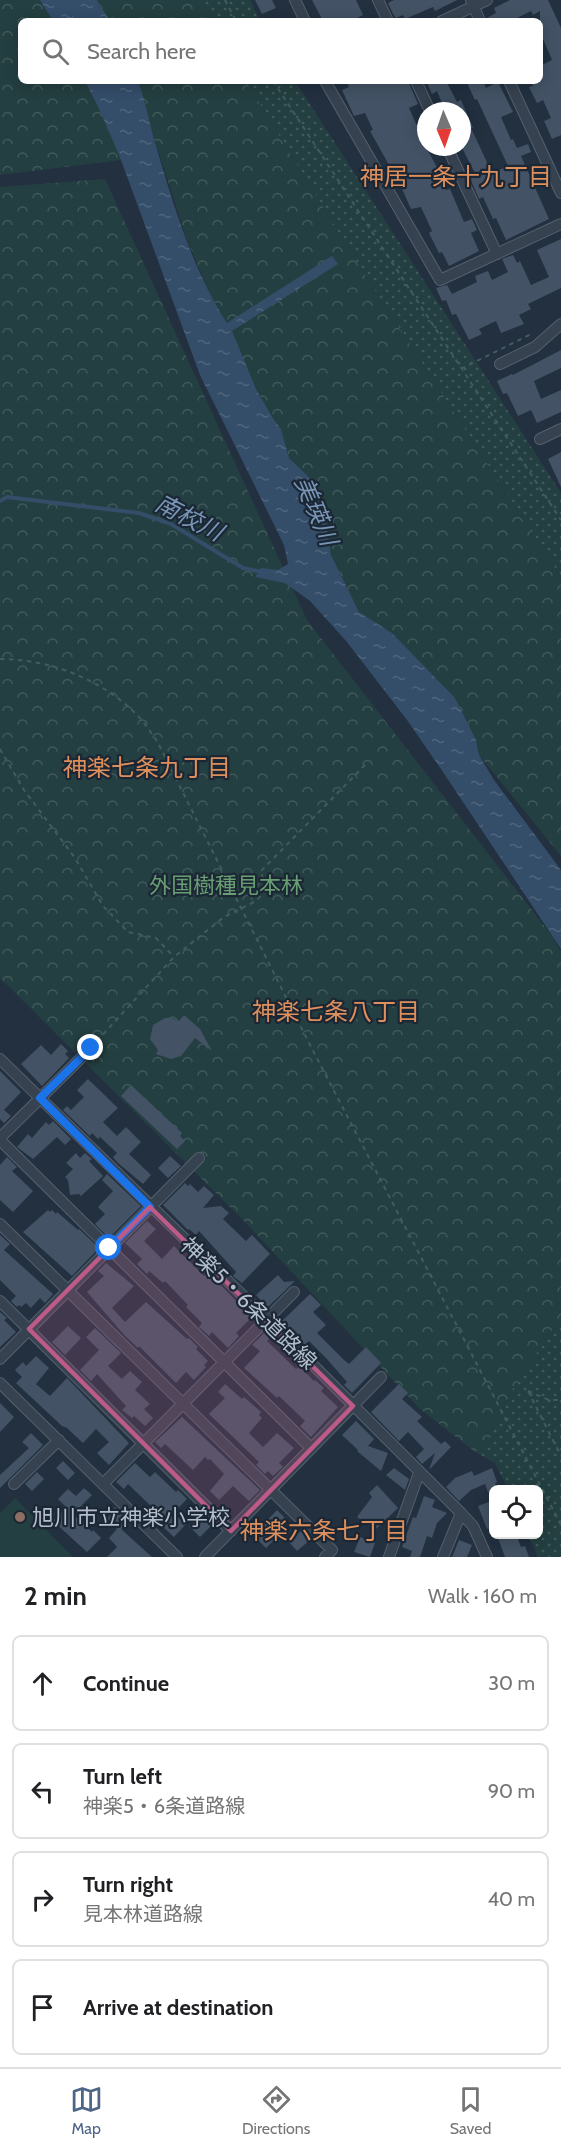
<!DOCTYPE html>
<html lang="en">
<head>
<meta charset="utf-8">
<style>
  :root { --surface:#fff; --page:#f2f2f2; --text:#202124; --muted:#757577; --line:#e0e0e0; --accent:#4d6587 }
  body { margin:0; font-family:Cabin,"Noto Sans JP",sans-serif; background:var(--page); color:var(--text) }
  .controls { position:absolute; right:18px; bottom:18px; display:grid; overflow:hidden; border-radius:9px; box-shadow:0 3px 15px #0003 }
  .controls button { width:54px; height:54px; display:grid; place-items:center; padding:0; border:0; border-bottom:2px solid var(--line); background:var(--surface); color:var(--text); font:30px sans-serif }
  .compass { position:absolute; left:417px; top:102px; width:54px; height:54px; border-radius:50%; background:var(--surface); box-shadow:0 3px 15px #0003; rotate:178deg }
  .stop { position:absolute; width:18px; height:18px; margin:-14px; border:4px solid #1a73e8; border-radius:50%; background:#fff }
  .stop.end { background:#1a73e8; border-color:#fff; box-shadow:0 2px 6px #0008 }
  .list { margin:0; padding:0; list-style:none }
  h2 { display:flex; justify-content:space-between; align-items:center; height:78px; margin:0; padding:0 24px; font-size:26px }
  h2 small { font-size:20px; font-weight:400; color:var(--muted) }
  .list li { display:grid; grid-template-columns:39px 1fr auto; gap:18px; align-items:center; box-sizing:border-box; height:96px; margin:0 12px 12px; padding:0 12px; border:2px solid var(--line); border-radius:9px }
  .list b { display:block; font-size:22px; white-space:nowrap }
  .list p { margin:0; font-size:20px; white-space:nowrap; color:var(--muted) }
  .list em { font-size:20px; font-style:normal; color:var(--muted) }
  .icon { flex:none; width:33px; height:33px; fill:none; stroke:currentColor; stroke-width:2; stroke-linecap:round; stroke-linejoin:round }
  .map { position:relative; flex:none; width:561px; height:1557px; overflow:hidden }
  .search { position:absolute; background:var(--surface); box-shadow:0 3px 15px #0003; left:18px; right:18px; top:18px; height:66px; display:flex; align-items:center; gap:15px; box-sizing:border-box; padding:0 21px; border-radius:9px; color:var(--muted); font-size:22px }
  .sheet { height:510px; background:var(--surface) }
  nav { display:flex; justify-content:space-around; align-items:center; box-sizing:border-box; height:84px; border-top:2px solid var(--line); background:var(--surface); font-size:16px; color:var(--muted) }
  nav a { display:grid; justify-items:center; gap:3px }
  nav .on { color:var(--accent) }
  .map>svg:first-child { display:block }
  .grass { fill:url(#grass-dots) }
  .forest { fill:url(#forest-crowns) }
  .green { fill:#243f41 }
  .water { fill:url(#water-ripples) }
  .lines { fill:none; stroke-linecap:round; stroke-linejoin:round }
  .stream { stroke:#344d69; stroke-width:4 }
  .building { fill:#435365 }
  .minor-casing { stroke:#55606e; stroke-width:12 }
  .path { stroke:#425c5e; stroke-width:2; stroke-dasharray:4.5 4.5; stroke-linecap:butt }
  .minor { stroke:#374250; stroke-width:10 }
  .route { stroke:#1a73e8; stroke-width:8 }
  .marked { fill:#bc5a88; fill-opacity:0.2; stroke:#bc5a88; stroke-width:4.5; stroke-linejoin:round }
  .education-dot { fill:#8d6e63; stroke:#1c2735; stroke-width:2 }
  .labels { text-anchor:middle; stroke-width:4.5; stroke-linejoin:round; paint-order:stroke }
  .park-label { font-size:22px; fill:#689e72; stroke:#1c2735 }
  .street-label { font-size:22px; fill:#b3bdcb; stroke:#1c2735 }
  .poi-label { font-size:22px; fill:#b3bdcb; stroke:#1c2735; text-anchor:start }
  .neighbourhood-label { font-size:24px; fill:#de8f5b; stroke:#1c2735 }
  .water-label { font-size:24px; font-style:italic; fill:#7895b5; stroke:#1c2735 }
</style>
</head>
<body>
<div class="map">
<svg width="561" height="1557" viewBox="0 0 561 1557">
  <defs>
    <pattern id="grass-dots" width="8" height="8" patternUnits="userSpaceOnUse" patternTransform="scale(1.5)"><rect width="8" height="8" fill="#243f41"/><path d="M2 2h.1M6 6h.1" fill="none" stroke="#41595b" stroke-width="1.8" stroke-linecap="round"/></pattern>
    <pattern id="forest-crowns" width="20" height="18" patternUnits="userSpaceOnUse" patternTransform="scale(1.5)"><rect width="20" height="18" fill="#243f41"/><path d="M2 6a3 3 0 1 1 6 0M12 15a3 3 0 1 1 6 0" fill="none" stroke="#41595b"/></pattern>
    <pattern id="water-ripples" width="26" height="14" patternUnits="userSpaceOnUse" patternTransform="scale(1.5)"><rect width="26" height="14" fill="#344d69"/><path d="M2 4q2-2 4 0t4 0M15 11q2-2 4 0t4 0" fill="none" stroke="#4f657d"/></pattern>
  </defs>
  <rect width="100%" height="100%" fill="#223040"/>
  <path class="grass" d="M203,0H250L260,21H214Z
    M246,81H295L561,493V577L354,258Z
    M0,640L514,1386L561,1317V1557H538L528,1535L538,1534V1490L508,1489L495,1463L475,1452L488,1440Z"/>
  <path class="forest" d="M0,0H40L53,21H21V81H85L101,113L121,160L0,175Z
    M97,0H203L214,21H110Z
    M138,81H246L354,258L561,577V856L479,755L476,740L455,698L392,633L359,612L331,555L326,522L317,485L289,458L281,429L274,421L256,389L227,324L213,302L186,237L154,138Z
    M105,179L307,620L552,936L561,952V1317L514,1387L488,1440L475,1452L419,1408L242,1219L0,978V187Z"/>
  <path class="green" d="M15,1498L73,1557H0V1513Z"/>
  <path class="water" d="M40,0H97L110,21H53Z
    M85,81H138C145,100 149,120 154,139C172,201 192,269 227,323L332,256L338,264L232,331L256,389L274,420L281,429L289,458L317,485L326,522L331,555L359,612L392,633L455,698L476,740L479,755L494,780L561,870V949L443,772L407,720L347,642L310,601L285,583L255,577L261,568L278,570L288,564L284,545L200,375L121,160L101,113Z"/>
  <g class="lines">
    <path class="stream" d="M0,501L7,497L139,513L171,524L243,568L262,572"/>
  </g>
  <path class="building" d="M255,0H272L276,8L262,14Z
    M312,0H356L363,15L351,21H323Z
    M394,0H457L435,11L433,7L405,19L403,15L396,18L393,14L388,3Z
    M510,0H548L561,28V135L552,139L544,121L551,118L543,100L537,103L529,87L533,86L531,81H540V66L552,60L540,32V11L533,15L531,11L511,21H487V18L496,13L494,8Z
    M346,81H408L418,104L409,108L417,126L426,121V147L439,171L437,172L446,190L450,189L464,222L472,219L477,230L471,233L479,251L449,266L442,252L439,253L429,233L432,231L421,207L411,209L391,164L389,165L370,131L373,130L365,113L354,116L342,90L349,87Z
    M426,81H446L457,102L461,100L473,128H471L492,173L508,166L477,99L475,100L466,81H483L486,88L498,82L513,112L501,117L511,140L513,139L517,148L528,144L531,152L521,156L549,219L506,240L496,218L493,219L483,197L479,199L469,176L475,173L462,148V111H437L444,108L437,91L432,94Z
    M561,239V288L528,304L531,309L519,315L524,324L501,333L496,321L479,329L482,334L469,340L456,314L452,315L446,300L442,301L436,288L447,285L452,294L477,282L475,276L488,271L492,280L508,272L502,259L513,255L517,263L520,261L531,285L549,277L537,250Z
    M561,350V368L534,381L541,399L561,390V412L537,423L531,410L518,416L507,393L503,394L497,381L512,374L513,375Z
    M561,452V487L548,459Z
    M184,1015L200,1029L212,1051L195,1038L181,1056L171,1059L156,1054L158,1050L150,1039L153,1025L165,1018H172L179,1021Z
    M61,1044L68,1051L65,1054L69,1058L42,1086L21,1064L41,1045L51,1055Z
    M0,1071L21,1092L4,1110L11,1116L4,1123L0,1119Z
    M88,1079L118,1108L103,1122L117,1136L126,1127L141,1142L129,1154L151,1175L143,1184L118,1163L113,1157L117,1153L100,1137L98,1139L92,1133L90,1136L63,1110L67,1106L71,1110L84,1097L77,1090Z
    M131,1085L182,1133L180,1136L185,1141L177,1149L121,1096Z
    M53,1121L71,1139L65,1145L57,1137L33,1159L17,1147L28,1134L32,1138L46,1122L49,1125Z
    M76,1153L80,1158L85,1153L92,1159L89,1161L103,1176L81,1196L79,1194L70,1195L68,1180L65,1177L73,1169L66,1163Z
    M170,1156L181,1166L168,1178L158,1168Z
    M7,1157L17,1167L12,1171L33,1191L13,1212L0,1200V1165Z
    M107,1174L141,1206L109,1238L95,1224L105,1214L98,1207L113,1191L102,1180Z
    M185,1183L188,1186L190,1184L198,1192L204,1186L214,1195L203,1208L221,1206L229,1213L223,1219L246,1241L252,1235L270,1254L242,1283L233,1276L236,1272L199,1231L196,1235L189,1229L188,1230L163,1205Z
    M48,1210L50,1212L52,1210L56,1214L57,1212L78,1230L79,1229L99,1248L72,1276L23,1232Z
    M147,1221L156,1229L144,1241L162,1259L174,1246L204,1276L208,1272L244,1309L245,1308L253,1316L236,1333L239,1336L228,1348L212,1332L209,1336L199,1327L202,1323L186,1307L188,1305L165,1281L163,1283L149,1271L147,1274L137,1264L142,1259L125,1243Z
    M0,1235L10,1244L4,1250L53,1294L45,1303L40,1298L31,1308L26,1303L21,1307L19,1305L17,1307L11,1301L16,1296L0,1280Z
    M106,1263L134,1286L112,1308L125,1322L146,1302L187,1339L189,1338L198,1347L196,1349L208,1361L204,1365L206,1367L194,1380L186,1372L176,1383L139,1346L138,1348L125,1336L87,1292L104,1276L98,1271Z
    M278,1275L284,1282L295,1281L269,1306H266L256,1295Z
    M310,1294L321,1305L313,1312L326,1325L317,1333L344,1360L349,1364L366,1347L381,1363L352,1393L344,1385L347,1382L326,1358L309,1341L304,1346L281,1322Z
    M0,1312L7,1318L4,1320L16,1332L0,1347Z
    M68,1326L81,1338L65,1355L52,1342Z
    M95,1328L121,1353L108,1366L122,1379L130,1371L142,1382L135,1390L150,1404L144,1409L153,1418L145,1426L134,1416L132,1418L122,1410L126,1406L97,1374L91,1381L80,1370L99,1350L86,1337Z
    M265,1332L271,1337L267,1341L296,1369L299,1366L314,1381L315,1380L324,1388L321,1391L338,1407L311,1437L300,1426L305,1421L279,1396L277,1398L244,1368L260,1351L252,1345Z
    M36,1356L49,1368L36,1384L50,1396L67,1378L129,1443L109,1465L97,1453L109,1442L96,1429L83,1443L67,1428L62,1426L16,1383L22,1377L15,1370L23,1362L26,1366Z
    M225,1384L242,1399L244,1397L261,1412L259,1415L262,1418L249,1433L263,1447L277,1433L294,1448L279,1463L283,1467L273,1476L268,1471L265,1474L256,1465L259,1462L209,1414L225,1398L218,1392Z
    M399,1384L408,1393L402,1399L422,1417L417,1421L441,1444L445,1441L451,1447L429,1470L435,1453L422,1464L416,1457L424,1449L408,1432L399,1441L371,1412Z
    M0,1403L14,1417L0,1432Z
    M182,1417L260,1490L249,1501L233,1486L219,1500L210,1491L224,1474L210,1459L208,1460L205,1457L193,1470L165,1444L161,1448L155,1442Z
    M356,1421L374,1439L368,1446L388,1453L381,1471L357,1451L358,1450L342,1435Z
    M31,1433L43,1445L0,1488V1475L29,1448L22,1442Z
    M63,1461L75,1473L68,1480L56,1468Z
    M135,1463L150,1477L155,1472L176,1492L178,1490L187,1499L173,1513L186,1524L174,1537L163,1527L165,1525L154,1514L157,1512L128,1484L124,1489L116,1482Z
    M394,1468L409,1479L405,1490L386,1475Z
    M492,1468L497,1482L495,1483L497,1489L488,1492L485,1484L471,1490L459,1501L446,1487L455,1478L472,1471L474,1476Z
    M37,1472L44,1479L32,1491L25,1484Z
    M377,1485L398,1508L375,1530L357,1517L372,1497L369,1493Z
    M84,1488L92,1495L73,1514L92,1532L93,1530L101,1538L87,1552L53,1521L66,1507L58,1499L68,1489L76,1496Z
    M424,1496L435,1500L432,1507L447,1513L437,1523L432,1538L427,1536L420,1557H410L412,1551L402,1547L413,1517L416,1518Z
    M494,1500V1527L487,1529L478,1506Z
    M115,1507L129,1521L121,1529L152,1557H107L117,1547L109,1538L117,1529L107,1519L110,1516L108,1514Z
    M277,1510L287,1520L271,1537L274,1540L266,1548L253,1535Z
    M202,1513L213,1524L200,1537L189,1526Z
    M301,1531L310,1540L297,1551L289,1542Z
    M506,1534H516L521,1547L525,1546L529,1557H505L498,1538Z
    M360,1537L375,1543L370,1557L354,1552Z
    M459,1540L472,1545L467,1557H452Z"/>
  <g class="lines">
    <defs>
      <path id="minor" d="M295,0L305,21
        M378,0L388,21
        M471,0L480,21
        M442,21L487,0
        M325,81L440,280L561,224
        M416,81L430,111
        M509,81L561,193
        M447,147L497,254
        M500,364L535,347L561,324
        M540,439L561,429
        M0,1059L266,1318L461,1513L473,1526L487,1557
        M0,1138L91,1048
        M0,1140L311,1448
        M0,1224L332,1550L325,1557
        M0,1301L231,1531
        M0,1359L199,1158
        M0,1383L177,1557
        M14,1484L59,1440
        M103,1484L294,1292
        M205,1557L381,1377
        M389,1557L419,1473
        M443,1557L461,1513"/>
    </defs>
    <use href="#minor" class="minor-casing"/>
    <path class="path" d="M225,0L236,21
      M273,81L561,520
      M461,369L531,334
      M0,659C50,659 103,680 137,715C145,723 151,733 157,741L309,1043L561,1525
      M0,749L24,790L75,858L103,906L128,932L156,938L174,957
      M97,1041L174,957L224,917L256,901L269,887L260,872L368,762
      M528,1391L561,1456
      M528,1391L549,1400H561"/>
    <use href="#minor" class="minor"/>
  </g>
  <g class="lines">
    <path class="route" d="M91,1048L40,1098L150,1207L109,1248"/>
  </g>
  <path class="marked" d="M150,1207L353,1406L231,1531L29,1329Z"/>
  <circle class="education-dot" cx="20" cy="1517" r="6"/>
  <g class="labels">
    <g class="park-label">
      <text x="226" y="893">外国樹種見本林</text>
    </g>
    <g class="street-label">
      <text transform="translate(249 1303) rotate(44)" y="8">神楽5・6条道路線</text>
    </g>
    <g class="poi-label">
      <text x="32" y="1525">旭川市立神楽小学校</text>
    </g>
    <g class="neighbourhood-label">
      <text x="456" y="185">神居一条十九丁目</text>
      <text x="147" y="776">神楽七条九丁目</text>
      <text x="336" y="1020">神楽七条八丁目</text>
      <text x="324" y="1539">神楽六条七丁目</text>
    </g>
    <g class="water-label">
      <text transform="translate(316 511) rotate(67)" y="8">美瑛川</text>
      <text transform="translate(189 518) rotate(27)" y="8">南校川</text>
    </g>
  </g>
</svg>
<div class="controls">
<button><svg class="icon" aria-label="locate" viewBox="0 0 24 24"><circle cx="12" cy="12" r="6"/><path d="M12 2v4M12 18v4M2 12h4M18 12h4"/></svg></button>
</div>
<svg class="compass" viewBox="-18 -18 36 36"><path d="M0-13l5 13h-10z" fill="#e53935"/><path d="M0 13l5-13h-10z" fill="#757577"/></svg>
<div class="stop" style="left:109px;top:1248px"></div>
<div class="stop end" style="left:91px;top:1048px"></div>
<div class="search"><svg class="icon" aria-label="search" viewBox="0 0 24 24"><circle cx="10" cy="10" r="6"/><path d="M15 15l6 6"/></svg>Search here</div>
</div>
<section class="sheet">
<h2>2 min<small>Walk · 160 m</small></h2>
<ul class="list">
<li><svg class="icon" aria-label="ahead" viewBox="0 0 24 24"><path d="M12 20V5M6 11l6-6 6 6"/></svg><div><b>Continue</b></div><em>30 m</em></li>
<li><svg class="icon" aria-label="left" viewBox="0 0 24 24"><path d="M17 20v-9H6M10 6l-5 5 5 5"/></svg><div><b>Turn left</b><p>神楽5・6条道路線</p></div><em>90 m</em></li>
<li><svg class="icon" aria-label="right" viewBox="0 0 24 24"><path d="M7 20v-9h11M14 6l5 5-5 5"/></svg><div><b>Turn right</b><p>見本林道路線</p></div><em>40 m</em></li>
<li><svg class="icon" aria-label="arrive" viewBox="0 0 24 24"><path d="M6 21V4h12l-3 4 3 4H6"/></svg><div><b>Arrive at destination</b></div></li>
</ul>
</section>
<nav>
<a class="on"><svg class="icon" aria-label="map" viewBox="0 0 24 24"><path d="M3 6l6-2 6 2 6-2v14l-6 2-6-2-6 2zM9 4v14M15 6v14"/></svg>Map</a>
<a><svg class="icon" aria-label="directions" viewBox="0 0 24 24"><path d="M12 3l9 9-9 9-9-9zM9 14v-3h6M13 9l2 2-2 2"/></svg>Directions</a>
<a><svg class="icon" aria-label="saved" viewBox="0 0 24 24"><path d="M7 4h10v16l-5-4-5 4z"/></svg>Saved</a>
</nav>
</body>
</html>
